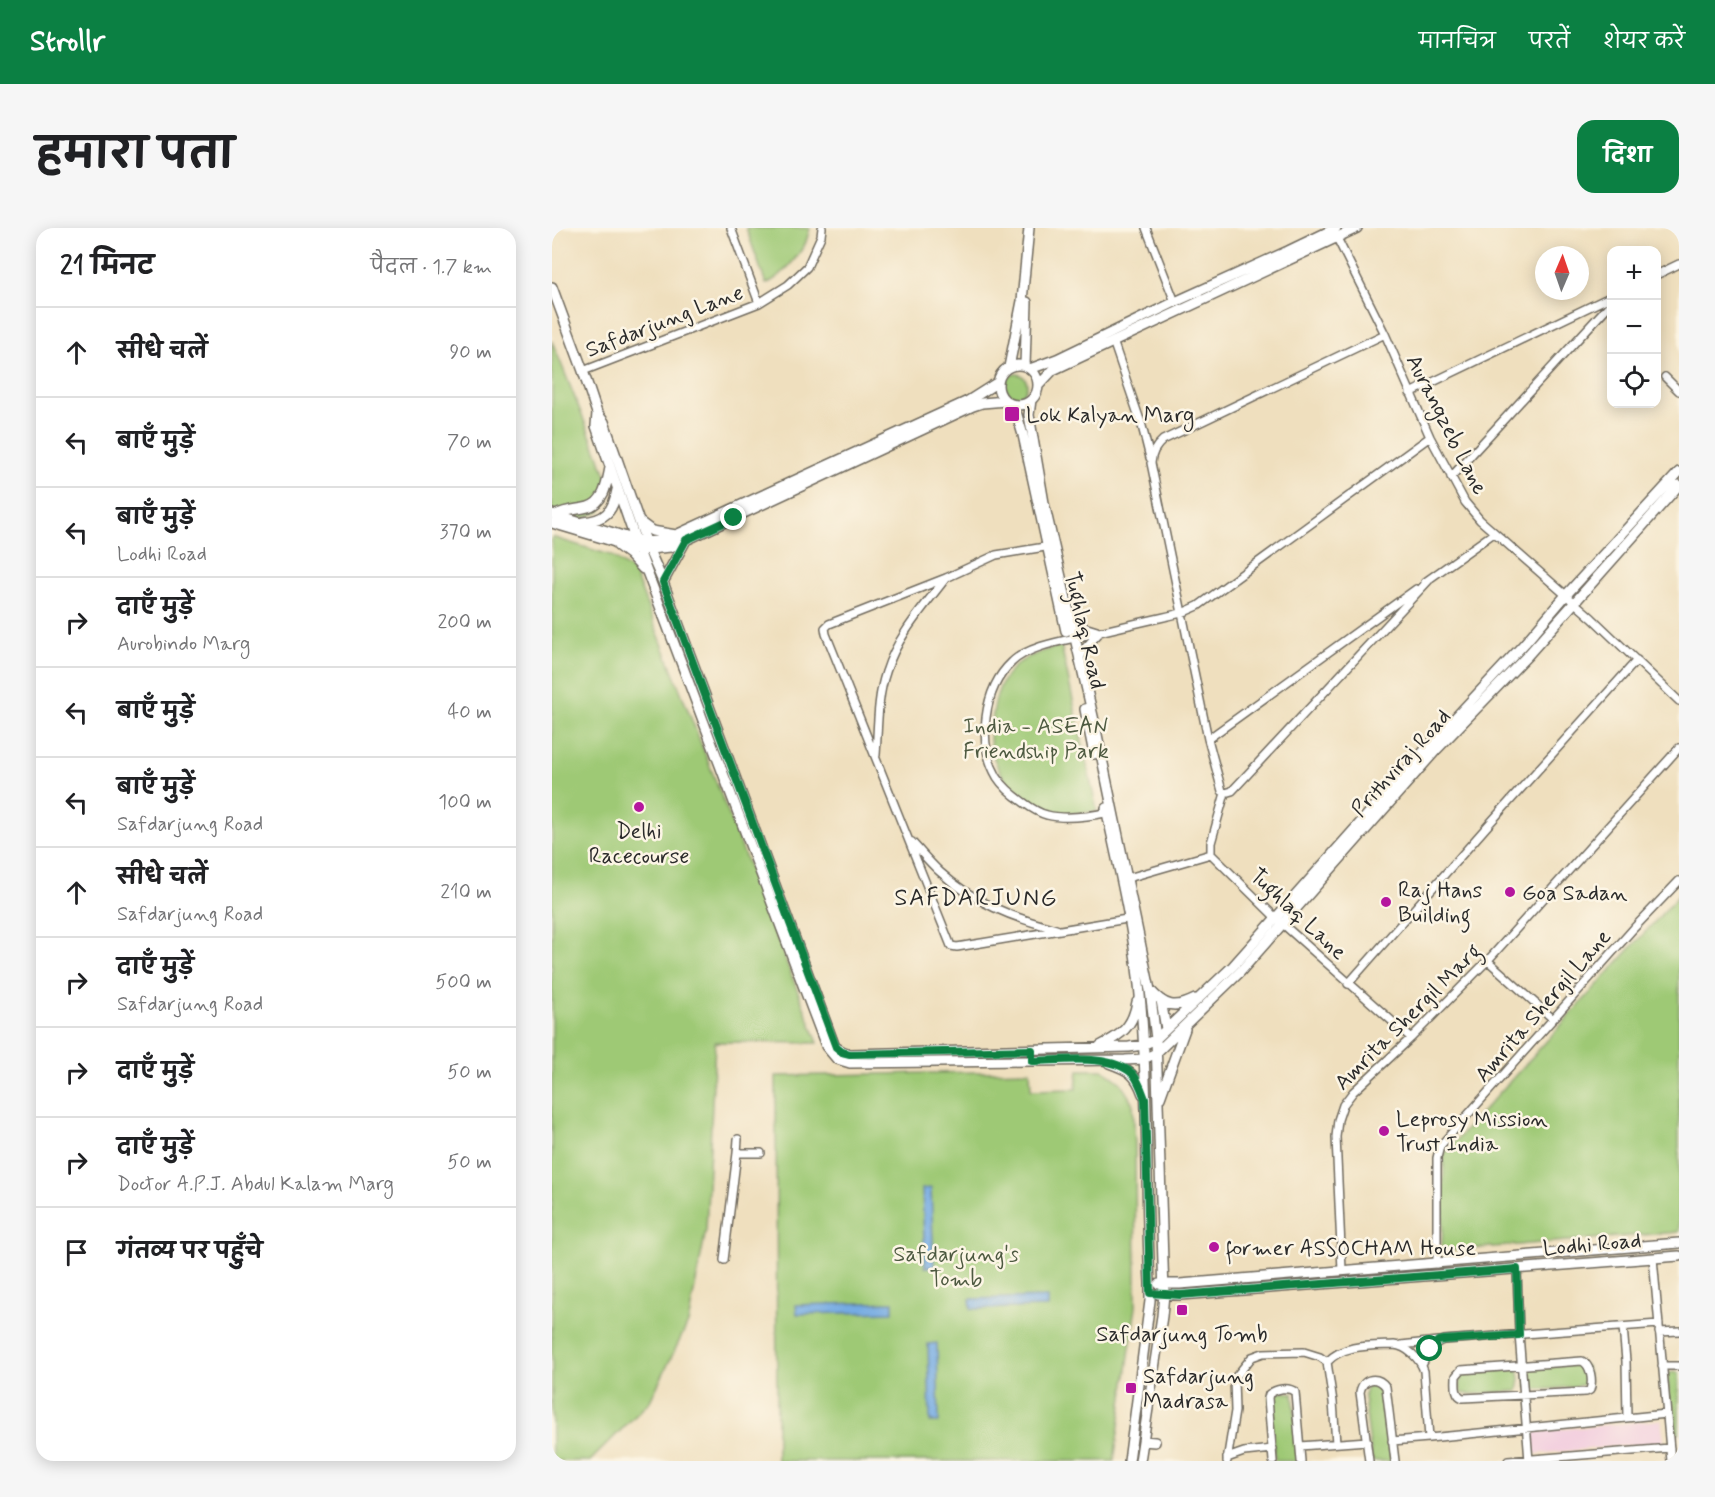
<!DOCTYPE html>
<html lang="hi">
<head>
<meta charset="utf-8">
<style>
  :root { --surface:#fff; --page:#f6f6f6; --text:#202124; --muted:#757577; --line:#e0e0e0; --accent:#0b8043 }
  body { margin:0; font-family:Mynerve,"Playpen Sans Deva",sans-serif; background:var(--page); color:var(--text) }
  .controls { position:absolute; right:18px; top:18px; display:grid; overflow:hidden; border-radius:12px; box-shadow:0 3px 15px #0003 }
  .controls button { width:54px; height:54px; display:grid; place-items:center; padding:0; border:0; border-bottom:2px solid var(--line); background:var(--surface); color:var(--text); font:30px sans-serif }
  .compass { position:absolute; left:983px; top:18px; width:54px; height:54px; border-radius:50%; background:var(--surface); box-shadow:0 3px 15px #0003; rotate:2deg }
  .stop { position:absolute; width:18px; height:18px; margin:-14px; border:4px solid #0b8043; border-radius:50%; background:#fff }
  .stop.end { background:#0b8043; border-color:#fff; box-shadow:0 2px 6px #0008 }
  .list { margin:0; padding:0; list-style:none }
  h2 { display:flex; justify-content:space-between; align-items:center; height:78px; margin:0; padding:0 24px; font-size:26px }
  h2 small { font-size:20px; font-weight:400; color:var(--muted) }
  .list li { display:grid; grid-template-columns:39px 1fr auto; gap:18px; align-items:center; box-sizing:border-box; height:90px; padding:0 24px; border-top:2px solid var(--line) }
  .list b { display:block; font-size:22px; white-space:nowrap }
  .list p { margin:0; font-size:20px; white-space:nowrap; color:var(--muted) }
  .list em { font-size:20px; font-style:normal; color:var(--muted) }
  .icon { flex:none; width:33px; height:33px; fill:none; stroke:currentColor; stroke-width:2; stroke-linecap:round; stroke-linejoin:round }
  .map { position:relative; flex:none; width:1127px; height:1233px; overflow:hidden; border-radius:18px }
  header { display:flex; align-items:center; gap:36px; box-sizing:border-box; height:84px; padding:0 30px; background:var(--accent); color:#fff }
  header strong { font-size:28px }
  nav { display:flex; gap:33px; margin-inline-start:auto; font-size:21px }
  .intro { display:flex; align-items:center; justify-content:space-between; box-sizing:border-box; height:144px; padding:0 36px }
  h1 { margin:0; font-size:42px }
  .button { padding:15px 27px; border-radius:18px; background:var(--accent); color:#fff; font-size:21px; font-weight:700 }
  main { display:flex; gap:36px; padding:0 36px }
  aside { flex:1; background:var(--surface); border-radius:18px; box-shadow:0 3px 15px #0003 }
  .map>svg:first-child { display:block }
  .built { fill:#f3cfdf }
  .green { fill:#9ec975; stroke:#647a50; stroke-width:1.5 }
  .water { fill:#75abe3; stroke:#506b87; stroke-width:1.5 }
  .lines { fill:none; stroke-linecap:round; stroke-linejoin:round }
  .minor-casing { stroke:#706a5e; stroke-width:10 }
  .major-casing { stroke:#706a5e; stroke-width:12 }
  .minor { stroke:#fff; stroke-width:7 }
  .major { stroke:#fff; stroke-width:9 }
  .route { stroke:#0b8043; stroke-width:8 }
  .poi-dot { fill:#b5179e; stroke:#fcf5e5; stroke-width:2 }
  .labels { text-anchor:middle; stroke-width:5; stroke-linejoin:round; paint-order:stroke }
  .street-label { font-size:22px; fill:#2b2b2b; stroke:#fcf5e5 }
  .poi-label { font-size:22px; fill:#2b2b2b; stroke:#fcf5e5; text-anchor:start }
  .park-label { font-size:22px; fill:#4e5a41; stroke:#fcf5e5 }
  .neighbourhood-label { font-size:24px; letter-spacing:1.5px; fill:#2b2b2b; stroke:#fcf5e5 }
</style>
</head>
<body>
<header>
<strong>Strollr</strong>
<nav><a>मानचित्र</a><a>परतें</a><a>शेयर करें</a></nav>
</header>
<div class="intro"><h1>हमारा पता</h1><a class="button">दिशा</a></div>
<main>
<aside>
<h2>21 मिनट<small>पैदल · 1.7 km</small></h2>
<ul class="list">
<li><svg class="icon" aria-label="ahead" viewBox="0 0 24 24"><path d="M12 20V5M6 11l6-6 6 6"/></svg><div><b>सीधे चलें</b></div><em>90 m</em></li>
<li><svg class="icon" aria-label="left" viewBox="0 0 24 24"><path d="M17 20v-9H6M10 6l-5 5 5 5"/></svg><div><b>बाएँ मुड़ें</b></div><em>70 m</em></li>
<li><svg class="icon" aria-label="left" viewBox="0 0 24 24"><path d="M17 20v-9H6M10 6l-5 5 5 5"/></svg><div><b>बाएँ मुड़ें</b><p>Lodhi Road</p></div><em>370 m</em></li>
<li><svg class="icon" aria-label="right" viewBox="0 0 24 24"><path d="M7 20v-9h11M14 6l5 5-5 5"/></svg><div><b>दाएँ मुड़ें</b><p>Aurobindo Marg</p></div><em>200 m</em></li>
<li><svg class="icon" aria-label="left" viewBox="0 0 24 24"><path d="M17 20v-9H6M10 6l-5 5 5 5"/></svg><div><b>बाएँ मुड़ें</b></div><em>40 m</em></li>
<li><svg class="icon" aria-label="left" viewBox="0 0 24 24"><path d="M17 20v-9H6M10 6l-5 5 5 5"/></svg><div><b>बाएँ मुड़ें</b><p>Safdarjung Road</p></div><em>100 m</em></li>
<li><svg class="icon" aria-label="ahead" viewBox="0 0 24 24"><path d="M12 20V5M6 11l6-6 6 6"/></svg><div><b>सीधे चलें</b><p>Safdarjung Road</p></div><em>210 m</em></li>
<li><svg class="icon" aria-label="right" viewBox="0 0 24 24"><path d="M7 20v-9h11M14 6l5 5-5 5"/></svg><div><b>दाएँ मुड़ें</b><p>Safdarjung Road</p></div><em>500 m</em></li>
<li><svg class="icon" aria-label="right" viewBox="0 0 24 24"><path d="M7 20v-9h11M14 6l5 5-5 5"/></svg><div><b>दाएँ मुड़ें</b></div><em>50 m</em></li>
<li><svg class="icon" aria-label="right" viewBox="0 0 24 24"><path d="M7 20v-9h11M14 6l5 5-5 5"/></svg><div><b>दाएँ मुड़ें</b><p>Doctor A.P.J. Abdul Kalam Marg</p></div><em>50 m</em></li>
<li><svg class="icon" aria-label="arrive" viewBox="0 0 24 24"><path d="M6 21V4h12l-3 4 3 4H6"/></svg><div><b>गंतव्य पर पहुँचे</b></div></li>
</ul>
</aside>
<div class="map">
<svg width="1127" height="1233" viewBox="0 0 1127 1233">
  <rect width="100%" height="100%" fill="#fcf5e5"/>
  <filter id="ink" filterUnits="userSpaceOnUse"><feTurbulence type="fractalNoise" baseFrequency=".0167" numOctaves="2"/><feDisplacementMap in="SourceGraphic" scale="12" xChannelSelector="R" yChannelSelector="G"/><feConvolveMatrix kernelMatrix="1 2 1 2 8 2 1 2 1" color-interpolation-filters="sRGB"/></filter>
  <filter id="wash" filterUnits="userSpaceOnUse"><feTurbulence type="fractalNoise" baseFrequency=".008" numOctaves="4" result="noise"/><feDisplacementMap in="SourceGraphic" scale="24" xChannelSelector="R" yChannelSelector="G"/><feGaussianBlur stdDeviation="1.35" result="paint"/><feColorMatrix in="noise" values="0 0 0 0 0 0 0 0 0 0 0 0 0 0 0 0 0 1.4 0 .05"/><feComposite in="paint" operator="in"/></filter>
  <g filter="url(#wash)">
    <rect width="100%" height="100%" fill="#efdfbe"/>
    <path class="built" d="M1109,1192L1112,1214L982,1226L980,1204Z"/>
    <path class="green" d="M194,0H258C256,6 255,13 252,18C243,32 229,49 214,56Z
      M0,113L54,247L57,268L48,284L29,291L0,282Z
      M453 157a11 11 0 1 1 22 0a11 11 0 1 1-22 0Z
      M0,309L58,327L82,344L266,815L163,814L154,1002L136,1095L98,1173L38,1233H0Z
      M509,417L545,583C526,585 508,589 490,581C465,571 444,546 439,519C437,509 439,497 441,487C443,470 448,453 460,441C472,428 493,423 509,417Z
      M1127,667V1004L890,1023L892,926Z
      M526,842H552L569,855L581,876L583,918L584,1078L562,1233H225L224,848L478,843L479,862L524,861Z
      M1027,1136L1035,1138L1037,1156C1021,1158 988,1165 974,1158V1141L979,1139Z
      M966,1141L968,1150L966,1163L916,1166L910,1165C906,1158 908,1153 909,1145Z
      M1127,1144V1205H1121L1115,1145Z
      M831,1157L839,1233H820L812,1169L814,1159Z
      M729,1164L741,1165L747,1233H723L718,1168Z"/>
    <path class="water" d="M379,960L382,1039H373L370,961Z
      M496,1069V1079L419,1081L418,1071Z
      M341,1074V1084L245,1086L244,1077Z
      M385,1115L387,1194H378L376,1116Z"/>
  </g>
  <g filter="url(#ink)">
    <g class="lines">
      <defs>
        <path id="minor" d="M179,0L207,75
          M594,0L623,74
          M783,6L833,106L878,209L913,274L928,292L1040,390L1127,473
          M1104,47L1127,36
          M833,106L611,212C603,219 600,225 599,235L656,511L670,563L673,565L680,563L877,352
          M561,113L590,198L598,230
          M31,143L207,75L236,57L255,39L269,8L270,0
          M1113,149L1127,163
          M858,165L1060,68
          M899,249L1060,74
          M499,318L444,327L394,350L277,396L273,400L274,406L399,718L405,719L581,690
          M873,354L942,305
          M518,392L529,398L545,403
          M527,432L534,419L548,404
          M656,511L864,361
          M324,527C326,499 325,470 334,444C345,408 372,379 394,350
          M673,565L659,615V626L724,690L859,810
          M558,584C539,588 514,592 495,587C486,585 479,580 471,574C461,567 452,560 445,549C425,515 431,461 460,434C474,420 504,414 523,410C559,401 595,393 630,385L646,378L878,209
          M360,614C369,624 378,635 388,644C421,674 461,690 504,701
          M576,650L659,626
          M935,732L1001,791
          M796,756L938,595L1085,432
          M185,925L186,911
          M1101,1030L1119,1233
          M172,1032L185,925H209
          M885,1036V930L888,918L1082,700L1127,653
          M965,1041L967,1106L977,1233
          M790,1042L784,909L786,892L791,877L801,864L859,810L938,730L1127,520
          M1071,1099L1074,1133L1075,1190
          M1107,1104L1127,1103
          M849,1117L886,1113
          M1030,1133C1039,1137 1041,1153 1038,1162L1034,1164L911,1170C902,1167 904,1156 904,1148L909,1142Z
          M775,1134C792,1116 818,1118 842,1117C855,1118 868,1131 872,1143L877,1210L1114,1186
          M870,1137C876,1126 880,1115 892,1112L1107,1096
          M1110,1138H1127
          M840,1213L877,1210
          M748,1218L815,1213
          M675,1230L692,1224L721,1221
          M675,1233L683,1183L682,1151L700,1129L711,1125L752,1124L768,1129L775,1134L781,1174L784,1215
          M721,1233L716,1170L717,1166C724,1161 736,1158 743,1164L749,1233
          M817,1233L808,1164C811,1149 826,1148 834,1159L843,1233
          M956,1233L1118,1220"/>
        <path id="major" d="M0,59L31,143L45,185L44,198L89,328L274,818L285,831L298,835L573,832L592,831L604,825L688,744L885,521L976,427L1127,257
          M446 157a20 20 0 1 1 40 0a20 20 0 1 1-40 0Z
          M473,138L475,74
          M457,139L470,73L477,0
          M478,141L505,131L623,74L736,23L784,0
          M486,158L501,142L805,0
          M479,172L477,187L492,275L543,497L598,762L604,811L612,1066L610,1088L588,1233
          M459,176L465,187L471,207L514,403
          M45,185L52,194L97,322L111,354L283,819L290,823L298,826L577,819L591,817L604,811L681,738L873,522L973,415L1014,367L1127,244
          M0,286L84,312L95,314L113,312L416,173L446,154
          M4,287C15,281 25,282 36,279C53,274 55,254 58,240
          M31,294C53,292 61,284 65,262
          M88,294L100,303L124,307
          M0,295L57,312L86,322L119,319L421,178L430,175L454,173
          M66,318L77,326L91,341
          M111,354L134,312
          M533,481L542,526
          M554,580C568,645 584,711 589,778C597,870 593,963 598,1055V1073L577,1233
          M598,762C613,779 623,781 643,771
          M609,772L614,801
          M548,818C569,807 581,799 585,774
          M557,835C577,842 584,846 591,866
          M608,870L633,801
          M607,1056H628L1127,1015
          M606,1066L628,1067L1127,1028
          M591,1213L603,1214"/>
      </defs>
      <use href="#minor" class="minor-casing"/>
      <use href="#major" class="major-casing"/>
      <use href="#minor" class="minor"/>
      <use href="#major" class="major"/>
    </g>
  </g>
  <g class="lines" filter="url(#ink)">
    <path class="route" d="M182,290L134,312L111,354L284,819L290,824L298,826L480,822V833C509,833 558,825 581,846C587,853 590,863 593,871L598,1065L628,1067L965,1041L967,1107L892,1112L886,1113L878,1121"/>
  </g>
  <g class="poi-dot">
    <rect x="452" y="178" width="16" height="16" rx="3"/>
    <circle cx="87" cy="579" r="6"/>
    <circle cx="958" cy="664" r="6"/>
    <circle cx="834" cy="674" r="6"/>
    <circle cx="832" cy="903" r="6"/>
    <circle cx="662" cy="1019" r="6"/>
    <rect x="624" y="1076" width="12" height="12" rx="3"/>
    <rect x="573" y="1154" width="12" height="12" rx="3"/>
  </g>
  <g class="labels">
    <g class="street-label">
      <text transform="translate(112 92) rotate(-21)" y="8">Safdarjung Lane</text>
      <text transform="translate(896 196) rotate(63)" y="8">Aurangzeb Lane</text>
      <text transform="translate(534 402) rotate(77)" y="8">Tughlaq Road</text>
      <text transform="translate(848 534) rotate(-48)" y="8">Prithviraj Road</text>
      <text transform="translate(747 685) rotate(43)" y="8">Tughlaq Lane</text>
      <text transform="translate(990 777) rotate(-49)" y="8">Amrita Shergil Lane</text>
      <text transform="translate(855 788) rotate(-45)" y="8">Amrita Shergil Marg</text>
      <text transform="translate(1040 1015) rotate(-5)" y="8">Lodhi Road</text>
    </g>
    <g class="poi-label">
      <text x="474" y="194">Lok Kalyan Marg</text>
      <text x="87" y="610" text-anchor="middle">Delhi<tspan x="87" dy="25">Racecourse</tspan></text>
      <text x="846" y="669">Raj Hans<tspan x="846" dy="25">Building</tspan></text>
      <text x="970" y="672">Goa Sadan</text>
      <text x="844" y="898">Leprosy Mission<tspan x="844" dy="25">Trust India</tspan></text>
      <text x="674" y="1027">former ASSOCHAM House</text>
      <text x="630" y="1113" text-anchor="middle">Safdarjung Tomb</text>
      <text x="591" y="1155">Safdarjung<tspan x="591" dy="25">Madrasa</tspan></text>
    </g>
    <g class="park-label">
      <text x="484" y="505">India - ASEAN<tspan x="484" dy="25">Friendship Park</tspan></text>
      <text x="404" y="1033">Safdarjung's<tspan x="404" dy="25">Tomb</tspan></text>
    </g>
    <g class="neighbourhood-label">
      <text x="424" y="677">SAFDARJUNG</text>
    </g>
  </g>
</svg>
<div class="controls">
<button>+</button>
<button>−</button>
<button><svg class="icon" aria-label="locate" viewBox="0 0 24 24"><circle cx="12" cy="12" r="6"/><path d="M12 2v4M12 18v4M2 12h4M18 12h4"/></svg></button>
</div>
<svg class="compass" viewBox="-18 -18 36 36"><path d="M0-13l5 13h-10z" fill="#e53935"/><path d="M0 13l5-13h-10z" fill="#757577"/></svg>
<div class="stop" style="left:878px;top:1121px"></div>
<div class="stop end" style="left:182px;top:290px"></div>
</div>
</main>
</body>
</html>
